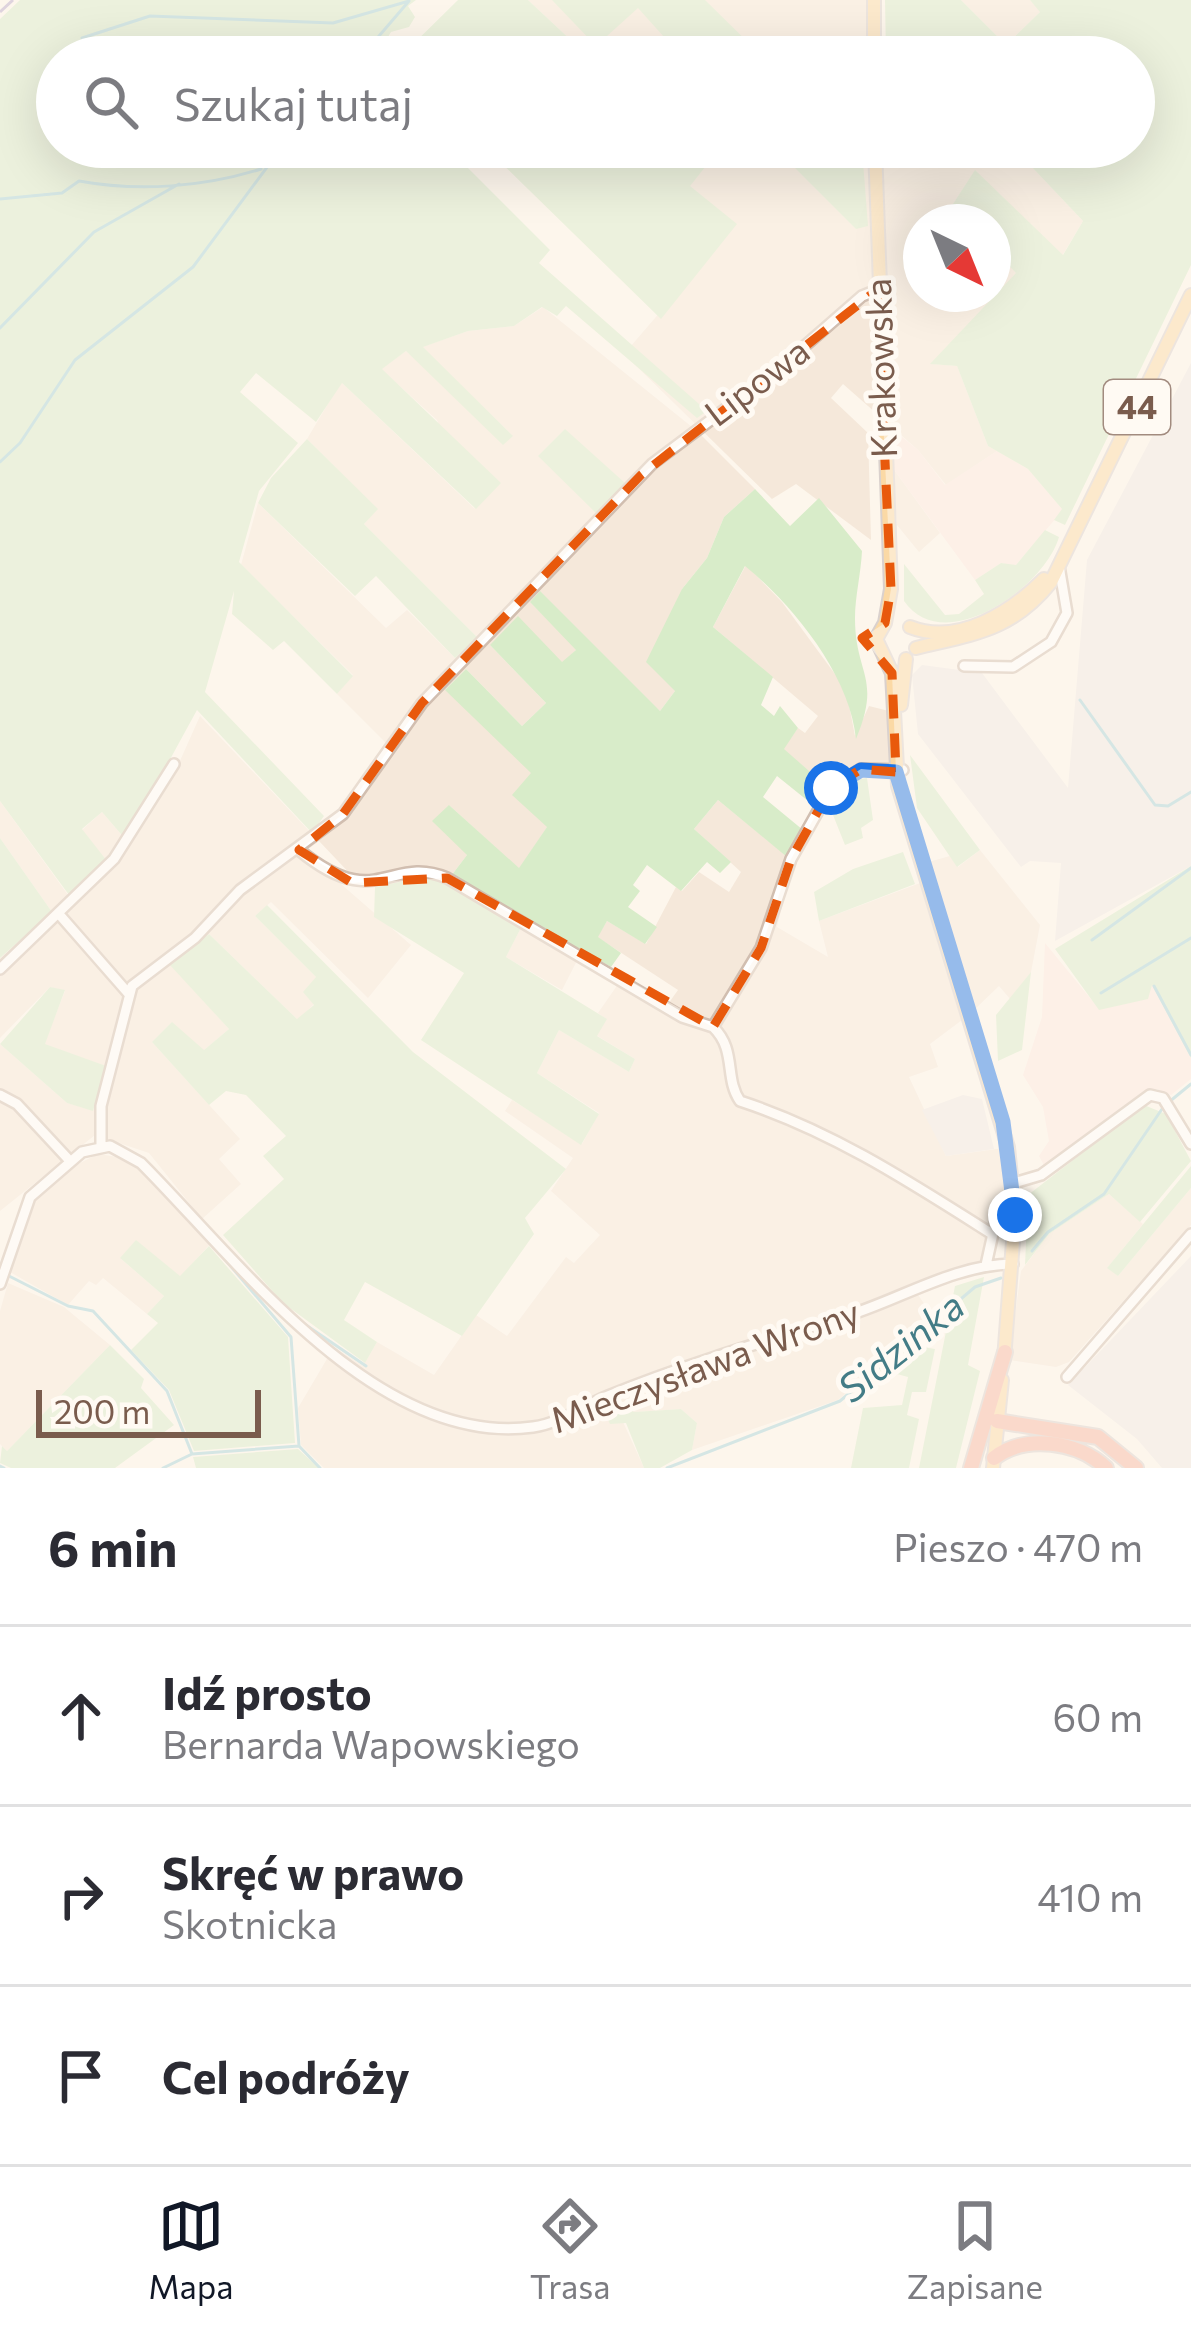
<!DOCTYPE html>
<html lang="pl">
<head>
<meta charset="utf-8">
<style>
  :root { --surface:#fff; --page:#f2f2f3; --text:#2b2b33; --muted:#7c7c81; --line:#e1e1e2; --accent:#111827 }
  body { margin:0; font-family:Commissioner,sans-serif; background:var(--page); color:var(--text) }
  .compass { position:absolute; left:903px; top:204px; width:108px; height:108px; border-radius:50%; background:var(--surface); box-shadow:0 12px 48px #0002; rotate:137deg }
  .scale { position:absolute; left:36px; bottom:30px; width:225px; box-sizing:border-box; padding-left:12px; border:6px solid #7a5c4d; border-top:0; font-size:33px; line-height:42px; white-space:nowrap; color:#7a5c4d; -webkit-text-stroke:9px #fffaf3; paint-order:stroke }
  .stop { position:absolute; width:36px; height:36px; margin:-27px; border:9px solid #1a73e8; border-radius:50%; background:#fff }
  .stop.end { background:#1a73e8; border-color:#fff; box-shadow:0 3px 12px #0008 }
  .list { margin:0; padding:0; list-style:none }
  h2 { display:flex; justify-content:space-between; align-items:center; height:156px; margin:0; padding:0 48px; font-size:51px }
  h2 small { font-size:39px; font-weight:400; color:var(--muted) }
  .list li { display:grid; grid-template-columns:78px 1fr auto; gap:36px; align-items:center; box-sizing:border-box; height:180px; padding:0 48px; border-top:3px solid var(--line) }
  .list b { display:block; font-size:45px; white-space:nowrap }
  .list p { margin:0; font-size:39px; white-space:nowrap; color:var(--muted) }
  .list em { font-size:39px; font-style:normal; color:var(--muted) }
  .icon { flex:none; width:66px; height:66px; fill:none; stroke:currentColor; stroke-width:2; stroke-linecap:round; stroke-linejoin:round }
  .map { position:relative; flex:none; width:1191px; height:1468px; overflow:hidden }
  .search { position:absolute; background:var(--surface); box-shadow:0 12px 48px #0002; left:36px; right:36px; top:36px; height:132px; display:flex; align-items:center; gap:30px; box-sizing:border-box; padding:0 42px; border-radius:66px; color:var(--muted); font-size:45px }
  .sheet { height:696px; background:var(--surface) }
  nav { display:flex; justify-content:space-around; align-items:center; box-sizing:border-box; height:168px; border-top:3px solid var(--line); background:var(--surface); font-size:33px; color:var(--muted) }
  nav a { display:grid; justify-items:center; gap:6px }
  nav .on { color:var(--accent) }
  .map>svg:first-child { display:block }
  .residential { fill:#f5e8da }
  .commercial { fill:#fde8e0 }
  .industrial { fill:#efe9e4 }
  .green { fill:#d8ecc9 }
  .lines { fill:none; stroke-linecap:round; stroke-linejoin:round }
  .stream { stroke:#a5d3da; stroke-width:3 }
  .minor-casing { stroke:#d1beb0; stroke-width:14 }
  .major-casing { stroke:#dad1cd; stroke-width:16 }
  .highway-casing { stroke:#dad1cd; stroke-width:18 }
  .minor { stroke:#fff; stroke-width:9 }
  .major { stroke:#fbd9a5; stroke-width:12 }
  .highway { stroke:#f7b7a3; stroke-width:14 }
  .rail { stroke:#b9a8c9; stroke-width:3; stroke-dasharray:18 12; stroke-linecap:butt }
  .route { stroke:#1a73e8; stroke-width:15 }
  .marked { fill:none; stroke:#e8590c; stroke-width:9; stroke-dasharray:24 15; stroke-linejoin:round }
  .labels { text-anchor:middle; stroke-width:10; stroke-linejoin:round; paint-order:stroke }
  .shield { fill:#fffaf3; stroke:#a28b7f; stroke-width:3 }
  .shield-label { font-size:33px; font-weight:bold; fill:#7a5c4d }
  .street-label { font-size:36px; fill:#7a5c4d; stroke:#fffaf3 }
  .water-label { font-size:39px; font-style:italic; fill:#437c86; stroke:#fffaf3 }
</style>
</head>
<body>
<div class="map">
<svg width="1191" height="1468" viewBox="0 0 1191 1468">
  <rect width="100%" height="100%" fill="#fdf6ec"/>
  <path class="residential" d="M528,0H869L877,57H589Z
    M961,0H1030L1041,11L1006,45Z
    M686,147H1013L1083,221L1062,256L975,171L951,207L966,222H921V294H993V249L1017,273L932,364L957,366L988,446L997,451L946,485L918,450L843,384L831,398L868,433L871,540L796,484L772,499L624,354L736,224L689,186L706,166Z
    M543,307L697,431L755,489L724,517L707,558L682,589L675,691L660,711L530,602L577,649L563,663L490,645L546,703L522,726L466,669L446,689L532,773L548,826L519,869L449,805L467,855L451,876L434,869L355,879L319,841L307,850L310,857L411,945L368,998L271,902L255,916L316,977L314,1004L298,1020L209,934L170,963L229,1029L203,1051L152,1042L240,1139L219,1159L241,1184L202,1219L149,1153L95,1135L0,1211V1044L67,1103L93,1110L106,1067L44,1044L65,991L50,987L0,1038V958L52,912L0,838V801L68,895L82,830L102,812L125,839L179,763L200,716L313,835L341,812L388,745L337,694L353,675L241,565L258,503L386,628L407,610L455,658L477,637L364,524L377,509L307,439L341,382L475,509L437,420L381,369L406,351L512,435L422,347L468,331L514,326Z
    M892,467L940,533L919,552L897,525Z
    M746,565L782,602L846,689L855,736L869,706L889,711L892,771L848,770L829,788L783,749L798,728L805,733L818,716L713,627Z
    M718,800L793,861L777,927L828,957L819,921L923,882L966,1017L930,1044L938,1067L909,1077L946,1156L1004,1148L1008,1200L987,1227L980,1264L914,1289L934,1318L838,1400L692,1450L697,1423L681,1409L634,1412L613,1400L644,1468H324L301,1445L298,1408L334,1347L363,1366L377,1342L434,1375L476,1315L507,1336L566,1257L574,1263L600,1235L551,1191L573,1158L505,1111L512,1100L582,1144L599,1113L537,1073L559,1030L629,1072L635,1059L596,1035L606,1019L598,1013L623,977L668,1004L678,990L597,937L607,921L646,944L676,887L682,891L699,872L729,892L741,872L694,829Z
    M980,850L1040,925L1031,972L1011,1000L999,986L974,1010L925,863L950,856L958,867Z
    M527,916L583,949L562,990L506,957Z
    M98,1154L124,1158L146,1174L213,1241L180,1277L121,1259L164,1296L147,1314L103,1278L96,1285L89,1281L68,1305L10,1272L36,1200L72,1167Z
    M1191,1188V1225L1069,1362L1056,1367L1009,1360L1021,1271L1049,1234L1109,1194L1143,1224L1108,1267L1118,1276Z
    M8,1283L64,1307L110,1345L7,1451L0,1444V1311Z"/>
  <path class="commercial" d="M891,428L918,450L945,485L997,451L1028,469L1063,510L1015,566L1001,563L975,580L892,467Z
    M1045,943L1099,1009L1141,998L1152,984L1191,1058V1079L1171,1095L1157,1089L1141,1094L1045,1167L1039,1156L1049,1141L1043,1107L1023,1075L1042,1017Z"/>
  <path class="industrial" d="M1191,363V866L1055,941L1061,863L1030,861L1021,867L918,734L912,675L922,665L982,673L1068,788L1087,560Z
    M963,1095L982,1099L994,1149L946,1156L922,1110Z
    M1191,1256V1468H1162L1137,1439L1068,1385Z"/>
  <path class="green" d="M20,0H416L408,6L415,17L409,27L391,32L376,57H57V147H447L550,250L539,263L707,411L697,418L566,306L557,316L542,307L514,326L468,331L423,347L513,436L503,445L406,351L382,369L501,483L476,509L342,383L316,422L256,373L240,392L298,443L259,491L239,562L353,676L337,694L284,641L273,650L232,614L234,591L205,692L324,816L312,833L197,710L126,840L102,812L82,829L107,861L69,895L0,801V19Z
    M458,0H528L589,57H400Z
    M552,0H705L763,57H682L638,8L596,46Z
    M885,0H961L1006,45L1040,12L1030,0H1191V265L1065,525L1054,520L1062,509L1028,469L988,446L957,366L930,364L1016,273L993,249V222H966L951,207L975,170L1063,255L1083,221L1013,147H1134V57H886Z
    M485,147H686L706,166L690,186L737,224L661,319Z
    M811,147L862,149L868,226L856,229L790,163Z
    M565,429L625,483L597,514L538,456Z
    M307,439L378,509L364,524L478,638L455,658L376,576L355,596L258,503L271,478Z
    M755,489L790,526L819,498L862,551C861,573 855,597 855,618C855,675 882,677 856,739C850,676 794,606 745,566L713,627L773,677L761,705L774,716L780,706L798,728L784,749L824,784L813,805L777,776L763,797L803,830L787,857L718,800L694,829L731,862L720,873L707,862L681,891L647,865L633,885L640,891L628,907L657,927L645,944L607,921L598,937L621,953L611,967L451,876L467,855L432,821L449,805L519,868L547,827L512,795L531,773L445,690L466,669L522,726L546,703L490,645L518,616L562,662L576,650L530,602L540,591L660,711L675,691L646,662L682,589L707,558L724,517Z
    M1045,530L1059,537C1045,587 944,659 904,601V564L945,615L959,614L984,594L975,580L1001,563L1016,565Z
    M910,755L980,850L957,867L917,808Z
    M867,778L873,820L861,828L863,838L845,845L829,805L847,781Z
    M0,838L52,912L0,958Z
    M903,852L915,884L819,921L814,892L853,869Z
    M1191,866V1058L1152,985L1148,999L1099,1010L1055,949Z
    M433,875L524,922L506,957L607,1019L597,1036L635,1059L629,1072L559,1030L537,1073L599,1114L581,1145L421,1040L464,973L374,917L375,887Z
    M267,905L413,1052L566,1169L525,1218L534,1234L462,1336L365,1282L344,1320L377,1342L365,1363L283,1303L223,1235L284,1179L263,1156L286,1136L246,1095L226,1091L209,1105L152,1042L172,1022L204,1050L229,1029L169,964L209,934L297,1019L314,1005L303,992L316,977L255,916Z
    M1031,972L1022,1050L998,1061L996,1015Z
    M50,987L65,990L45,1044L106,1066L93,1111L67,1103L0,1044Z
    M1144,1105L1166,1114L1191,1161L1140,1222L1109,1194L1049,1234L1025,1265L1028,1195Z
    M1191,1166V1188L1118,1276L1107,1268Z
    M136,1240L180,1276L209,1246L288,1337L295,1443L194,1451L169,1390L131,1350L158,1323L147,1314L164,1296L120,1258Z
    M984,1277L968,1365L980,1371L956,1468H919L955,1286Z
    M110,1345L144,1379L141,1388L174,1425L115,1468H11L0,1463L2,1446L7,1451Z
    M911,1345L935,1349L926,1392H912L907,1415L919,1419L909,1468H851L863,1408L902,1405L908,1377L893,1373L875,1387L856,1391Z
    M613,1400L634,1412L681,1409L697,1423L692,1450L660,1468H644L626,1423L610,1424L601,1405Z
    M298,1449L319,1468H196L193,1457Z"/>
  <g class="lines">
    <path class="stream" d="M82,38L150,16L333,23L409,1
      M361,57L409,1
      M0,199L62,193L79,181C139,192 204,187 261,169
      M0,328L94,232L179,184
      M0,462L20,443L75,360L193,267L282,147
      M1080,700L1155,805L1168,806L1191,792
      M1092,940L1191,868
      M1154,986L1191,1055
      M1101,993L1191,938
      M1169,1102L1191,1084
      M217,1250L291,1337L299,1446
      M1032,1251L1048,1232L1104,1194L1162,1109
      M9,1276L68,1306L93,1311L167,1391L192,1454
      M303,1323L366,1366
      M0,1466L4,1468
      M163,1468L192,1454L299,1446L320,1468
      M667,1468L840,1401L975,1287L1001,1278"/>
    <defs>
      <path id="minor" d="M964,666L1013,667L1051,642L1067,613L1059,566
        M299,850C376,914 390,854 447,878L682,1017L713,1027L761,948L791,859L831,788L861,769L903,770
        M58,913L128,993
        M0,969L114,859L174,764
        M713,1027C737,1050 724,1078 740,1101C832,1131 910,1182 992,1234
        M0,1095L17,1104L70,1161
        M101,1145V1106L132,986L195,938L240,890L343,814L422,703L652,464L776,371L862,296L877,290
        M1014,1183L1041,1175L1150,1095L1163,1098L1191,1144
        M986,1265L996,1220L1015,1215
        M0,1284L30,1197L82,1152L110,1146L141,1163C239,1261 377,1449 533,1427C561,1423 583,1406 608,1396C684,1365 762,1342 840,1318C896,1302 954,1264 1013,1264
        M1067,1377L1191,1234"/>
      <path id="major" d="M874,57V0
        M875,147L891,589L885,623L876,639L892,673L898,786L1008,1147L1015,1215L1004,1359
        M910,627C958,646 1011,612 1044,579
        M916,648C973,634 1012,631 1051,582L1191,295
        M901,705L906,659
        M993,1468L1002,1380"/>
      <path id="highway" d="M997,1421L1098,1437L1136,1468
        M994,1458C1025,1434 1078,1441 1106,1468
        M971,1468L1005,1352"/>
    </defs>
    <use href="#minor" class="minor-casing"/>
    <use href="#major" class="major-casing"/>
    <use href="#highway" class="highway-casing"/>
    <use href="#minor" class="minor"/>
    <use href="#major" class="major"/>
    <use href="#highway" class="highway"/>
    <path class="rail" d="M0,12L13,0"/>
  </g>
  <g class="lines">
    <path class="route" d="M831,788L861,770L896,772L1003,1122L1015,1215"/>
  </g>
  <path d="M0 0H1191V1468H0ZM877,290L891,589L885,623L862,638L892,673L896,772L861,769L831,788L791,859L761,948L713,1027L447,878L352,883L299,850L343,814L422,703L641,475Z" fill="#fdf6ec" fill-opacity=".55" fill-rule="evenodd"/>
  <path class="marked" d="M877,290L891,589L885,623L862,638L892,673L896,772L861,769L831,788L791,859L761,948L713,1027L447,878L352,883L299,850L343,814L422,703L641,475Z"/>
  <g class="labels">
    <rect class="shield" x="1104" y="380" width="66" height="54" rx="9"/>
    <g class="shield-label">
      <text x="1137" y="419">44</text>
    </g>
    <g class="street-label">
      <text transform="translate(881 368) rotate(-92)" y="13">Krakowska</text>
      <text transform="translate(757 382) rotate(-37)" y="13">Lipowa</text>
      <text transform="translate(705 1366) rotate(-20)" y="13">Mieczysława Wrony</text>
    </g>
    <g class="water-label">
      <text transform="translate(901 1347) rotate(-39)" y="14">Sidzinka</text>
    </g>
  </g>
</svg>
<svg class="compass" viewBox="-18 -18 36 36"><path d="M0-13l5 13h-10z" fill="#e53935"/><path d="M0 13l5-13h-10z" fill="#7c7c81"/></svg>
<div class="scale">200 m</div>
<div class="stop" style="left:831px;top:788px"></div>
<div class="stop end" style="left:1015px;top:1215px"></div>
<div class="search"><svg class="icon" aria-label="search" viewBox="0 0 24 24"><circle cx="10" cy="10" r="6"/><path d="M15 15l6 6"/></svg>Szukaj tutaj</div>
</div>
<section class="sheet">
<h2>6 min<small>Pieszo · 470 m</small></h2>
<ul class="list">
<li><svg class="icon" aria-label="ahead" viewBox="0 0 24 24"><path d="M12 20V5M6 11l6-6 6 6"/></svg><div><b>Idź prosto</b><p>Bernarda Wapowskiego</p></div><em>60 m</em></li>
<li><svg class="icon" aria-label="right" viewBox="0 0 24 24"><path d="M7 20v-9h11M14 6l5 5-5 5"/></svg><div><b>Skręć w prawo</b><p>Skotnicka</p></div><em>410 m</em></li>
<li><svg class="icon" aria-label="arrive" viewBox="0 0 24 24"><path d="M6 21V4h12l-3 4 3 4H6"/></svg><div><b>Cel podróży</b></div></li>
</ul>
</section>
<nav>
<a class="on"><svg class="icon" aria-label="map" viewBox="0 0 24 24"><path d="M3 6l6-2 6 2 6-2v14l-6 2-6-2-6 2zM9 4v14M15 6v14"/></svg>Mapa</a>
<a><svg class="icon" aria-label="directions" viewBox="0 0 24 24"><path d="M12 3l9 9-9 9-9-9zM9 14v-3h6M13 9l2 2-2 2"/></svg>Trasa</a>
<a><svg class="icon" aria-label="saved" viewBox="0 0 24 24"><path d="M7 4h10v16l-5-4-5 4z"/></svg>Zapisane</a>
</nav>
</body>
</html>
